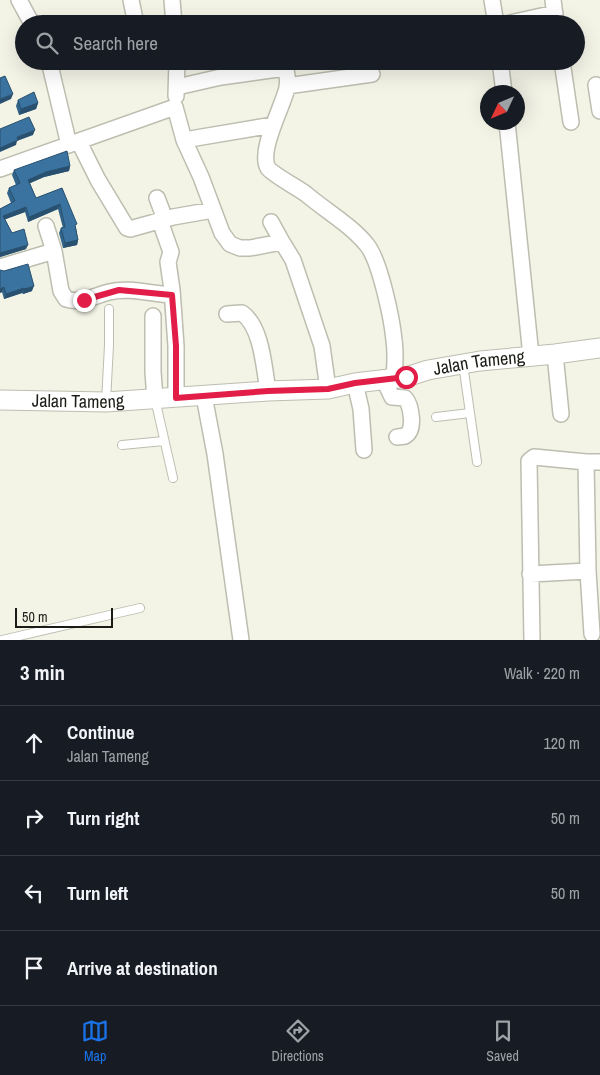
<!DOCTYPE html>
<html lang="en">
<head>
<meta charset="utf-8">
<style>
  :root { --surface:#171b24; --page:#20242c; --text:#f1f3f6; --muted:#9ea1a6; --line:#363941; --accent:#1a73e8 }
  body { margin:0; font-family:"Archivo Narrow",sans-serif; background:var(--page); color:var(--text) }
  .compass { position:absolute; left:480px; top:85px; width:45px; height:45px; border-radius:50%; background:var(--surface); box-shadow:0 5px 20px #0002; rotate:226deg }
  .scale { position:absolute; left:15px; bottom:12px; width:98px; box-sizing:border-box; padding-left:5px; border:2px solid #1c1c17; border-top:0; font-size:14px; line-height:18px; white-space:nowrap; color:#1c1c17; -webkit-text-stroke:4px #f3f4e6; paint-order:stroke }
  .stop { position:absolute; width:15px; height:15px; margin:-11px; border:4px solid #e11d48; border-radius:50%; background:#fff }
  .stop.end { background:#e11d48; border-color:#fff; box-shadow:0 1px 5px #0008 }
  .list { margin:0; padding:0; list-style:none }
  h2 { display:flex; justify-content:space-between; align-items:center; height:65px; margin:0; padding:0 20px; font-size:21px }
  h2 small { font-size:16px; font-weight:400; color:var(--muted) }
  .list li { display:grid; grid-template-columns:32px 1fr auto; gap:15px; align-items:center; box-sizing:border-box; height:75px; padding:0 20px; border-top:1px solid var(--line) }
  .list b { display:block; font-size:19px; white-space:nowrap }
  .list p { margin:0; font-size:16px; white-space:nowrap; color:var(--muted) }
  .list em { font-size:16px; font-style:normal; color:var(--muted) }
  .icon { flex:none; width:28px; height:28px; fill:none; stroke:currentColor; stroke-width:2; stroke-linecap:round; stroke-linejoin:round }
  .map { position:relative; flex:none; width:600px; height:640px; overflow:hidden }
  .search { position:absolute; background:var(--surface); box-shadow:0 5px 20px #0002; left:15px; right:15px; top:15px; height:55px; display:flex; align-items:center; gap:12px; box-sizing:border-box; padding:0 18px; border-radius:28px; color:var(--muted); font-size:19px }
  .sheet { height:365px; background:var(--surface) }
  nav { display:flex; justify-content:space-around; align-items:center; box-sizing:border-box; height:70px; border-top:1px solid var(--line); background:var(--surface); font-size:14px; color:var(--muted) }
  nav a { display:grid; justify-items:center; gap:2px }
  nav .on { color:var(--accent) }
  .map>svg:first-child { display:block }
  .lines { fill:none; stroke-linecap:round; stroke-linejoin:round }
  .service-casing { stroke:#bdbeb0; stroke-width:10 }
  .minor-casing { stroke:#bdbeb0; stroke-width:18 }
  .tertiary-casing { stroke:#bdbeb0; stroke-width:21 }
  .service { stroke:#fff; stroke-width:8 }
  .minor { stroke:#fff; stroke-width:15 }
  .tertiary { stroke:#fff; stroke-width:19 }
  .wall { fill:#326389 }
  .shaded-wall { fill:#29506f }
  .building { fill:#3a739f; stroke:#29506f }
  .route { stroke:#e11d48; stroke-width:6 }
  .labels { text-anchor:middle; stroke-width:4; stroke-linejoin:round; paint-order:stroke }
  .street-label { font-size:18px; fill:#1c1c17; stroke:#f3f4e6 }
</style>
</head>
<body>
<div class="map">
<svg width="600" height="640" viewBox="0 0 600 640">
  <rect width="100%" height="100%" fill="#f3f4e6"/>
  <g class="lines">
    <defs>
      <path id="service" d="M463,364L477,462
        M155,399L173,478
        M106,402L109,345V309
        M436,417L470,413
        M122,445L164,441
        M2,640L140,608"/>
      <path id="minor" d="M19,0L32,24
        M131,0L136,24
        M172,0L174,24
        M492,0L496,24
        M553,0L556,24
        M506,24L555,13
        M49,61L69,145
        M284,61C286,70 289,79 287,88C283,106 258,151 268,168C272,174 298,188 306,194C326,211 351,225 367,245C380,261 392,319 394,340C396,353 395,366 394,379
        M500,61L504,92
        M562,61L571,122
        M596,85L600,111
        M287,86L372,74
        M177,87L221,77L285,68
        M176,96L177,61
        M507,122L531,356
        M184,140L273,125
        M79,142L98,180L127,228L130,229L173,217L213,210
        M0,169L175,107L184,140L201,177L222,233L230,244L240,248H250L282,242L293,260L322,346L328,389
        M157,198L165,219
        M160,221L171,252L168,262L172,290L176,346V398
        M271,222L282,242
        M46,226L54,251L61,291L66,299C81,304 94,296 109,292C129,287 151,294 172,295
        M0,267L54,251
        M227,314L242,313C262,327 264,368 268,391
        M153,316V372L155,399
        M555,354L561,414
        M384,380L392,397L405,398C411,405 416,430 405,436C405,436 398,437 397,437
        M355,383L361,409L364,450
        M204,396L215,454L241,640
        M530,574L588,571
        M592,634L588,571L586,462H600
        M532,640L529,461L534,457L586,462"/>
      <g id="tertiary">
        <path id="s1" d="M0,400L106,402L268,391L328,389L355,383L406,377L428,370L480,361L555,354L600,348"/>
      </g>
    </defs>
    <use href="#service" class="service-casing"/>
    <use href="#minor" class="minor-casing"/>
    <use href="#tertiary" class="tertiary-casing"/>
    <use href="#service" class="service"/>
    <use href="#minor" class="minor"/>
    <use href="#tertiary" class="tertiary"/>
  </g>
  <path class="wall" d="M18,100L38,103L36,109L19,115L16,106Z
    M70,166L69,171L44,177L30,183L36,198L62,188L76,228L78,240L77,245L63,248L59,233L61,228H63L58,209L28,222L25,212L5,219L12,233L26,249L0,257V209L11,203L7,193L9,188L16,185L12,175L14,170Z
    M0,270L32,291L23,294L22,293L4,299L2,292L0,293Z"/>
  <path class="shaded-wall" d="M13,94L11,99L0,104V99Z
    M38,103L36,109L19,115L21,109Z
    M35,130L33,135L17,141L16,145L0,152V148L17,137Z
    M70,166L69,171L44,177L26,185L28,180L46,172Z
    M60,204L58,209L28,222L29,217Z
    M26,207L25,212L1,221L3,216Z
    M78,240L77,245L63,248L65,243Z
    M28,245L26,249L0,257V253Z
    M34,286L32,291L23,294L24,289Z
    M4,287L2,292L0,293V289Z
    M24,288L22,293L4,299L6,294Z"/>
  <path class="building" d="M5,76L13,94L0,99V78Z
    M34,92L38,103L21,109L18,100Z
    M29,117L35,130L17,137L18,140L0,148V129Z
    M67,151L70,166L46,172L28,180L36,198L62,188L77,224L75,225L78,240L65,243L61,228L65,227L60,204L29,217L26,207L3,216L12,233L24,229L28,245L0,253V209L15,201L9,188L20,183L14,170Z
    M28,264L34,286L24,289V288L6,294L4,287L0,289V270L4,271Z"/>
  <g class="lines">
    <path class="route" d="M84,300L119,290L172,295L176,346V398L268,391L328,389L355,383L406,377"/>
  </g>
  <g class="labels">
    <g class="street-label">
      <text dy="6" stroke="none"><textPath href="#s1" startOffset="482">Jalan Tameng</textPath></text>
      <text dy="6" stroke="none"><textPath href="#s1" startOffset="78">Jalan Tameng</textPath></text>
    </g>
  </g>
</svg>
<svg class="compass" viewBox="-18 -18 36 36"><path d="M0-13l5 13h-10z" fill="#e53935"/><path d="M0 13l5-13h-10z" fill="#9ea1a6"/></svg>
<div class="scale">50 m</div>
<div class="stop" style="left:406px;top:377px"></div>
<div class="stop end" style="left:84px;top:300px"></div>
<div class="search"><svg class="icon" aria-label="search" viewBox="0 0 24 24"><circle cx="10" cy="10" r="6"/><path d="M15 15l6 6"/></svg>Search here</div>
</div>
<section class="sheet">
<h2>3 min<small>Walk · 220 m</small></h2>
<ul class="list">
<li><svg class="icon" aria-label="ahead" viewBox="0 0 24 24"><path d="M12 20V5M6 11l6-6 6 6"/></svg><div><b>Continue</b><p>Jalan Tameng</p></div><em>120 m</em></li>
<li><svg class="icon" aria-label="right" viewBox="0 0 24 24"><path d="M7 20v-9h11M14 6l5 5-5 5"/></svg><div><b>Turn right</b></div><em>50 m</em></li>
<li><svg class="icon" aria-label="left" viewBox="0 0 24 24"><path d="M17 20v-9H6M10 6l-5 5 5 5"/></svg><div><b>Turn left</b></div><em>50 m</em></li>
<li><svg class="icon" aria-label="arrive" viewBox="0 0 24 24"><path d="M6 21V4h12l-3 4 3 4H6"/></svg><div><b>Arrive at destination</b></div></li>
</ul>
</section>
<nav>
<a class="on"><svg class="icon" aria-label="map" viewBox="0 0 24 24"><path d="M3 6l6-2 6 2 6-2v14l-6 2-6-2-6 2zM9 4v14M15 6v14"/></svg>Map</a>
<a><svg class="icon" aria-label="directions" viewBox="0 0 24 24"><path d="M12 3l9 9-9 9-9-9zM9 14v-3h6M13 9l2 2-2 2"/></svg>Directions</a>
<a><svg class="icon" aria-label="saved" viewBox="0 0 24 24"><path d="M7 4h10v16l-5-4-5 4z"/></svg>Saved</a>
</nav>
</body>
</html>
